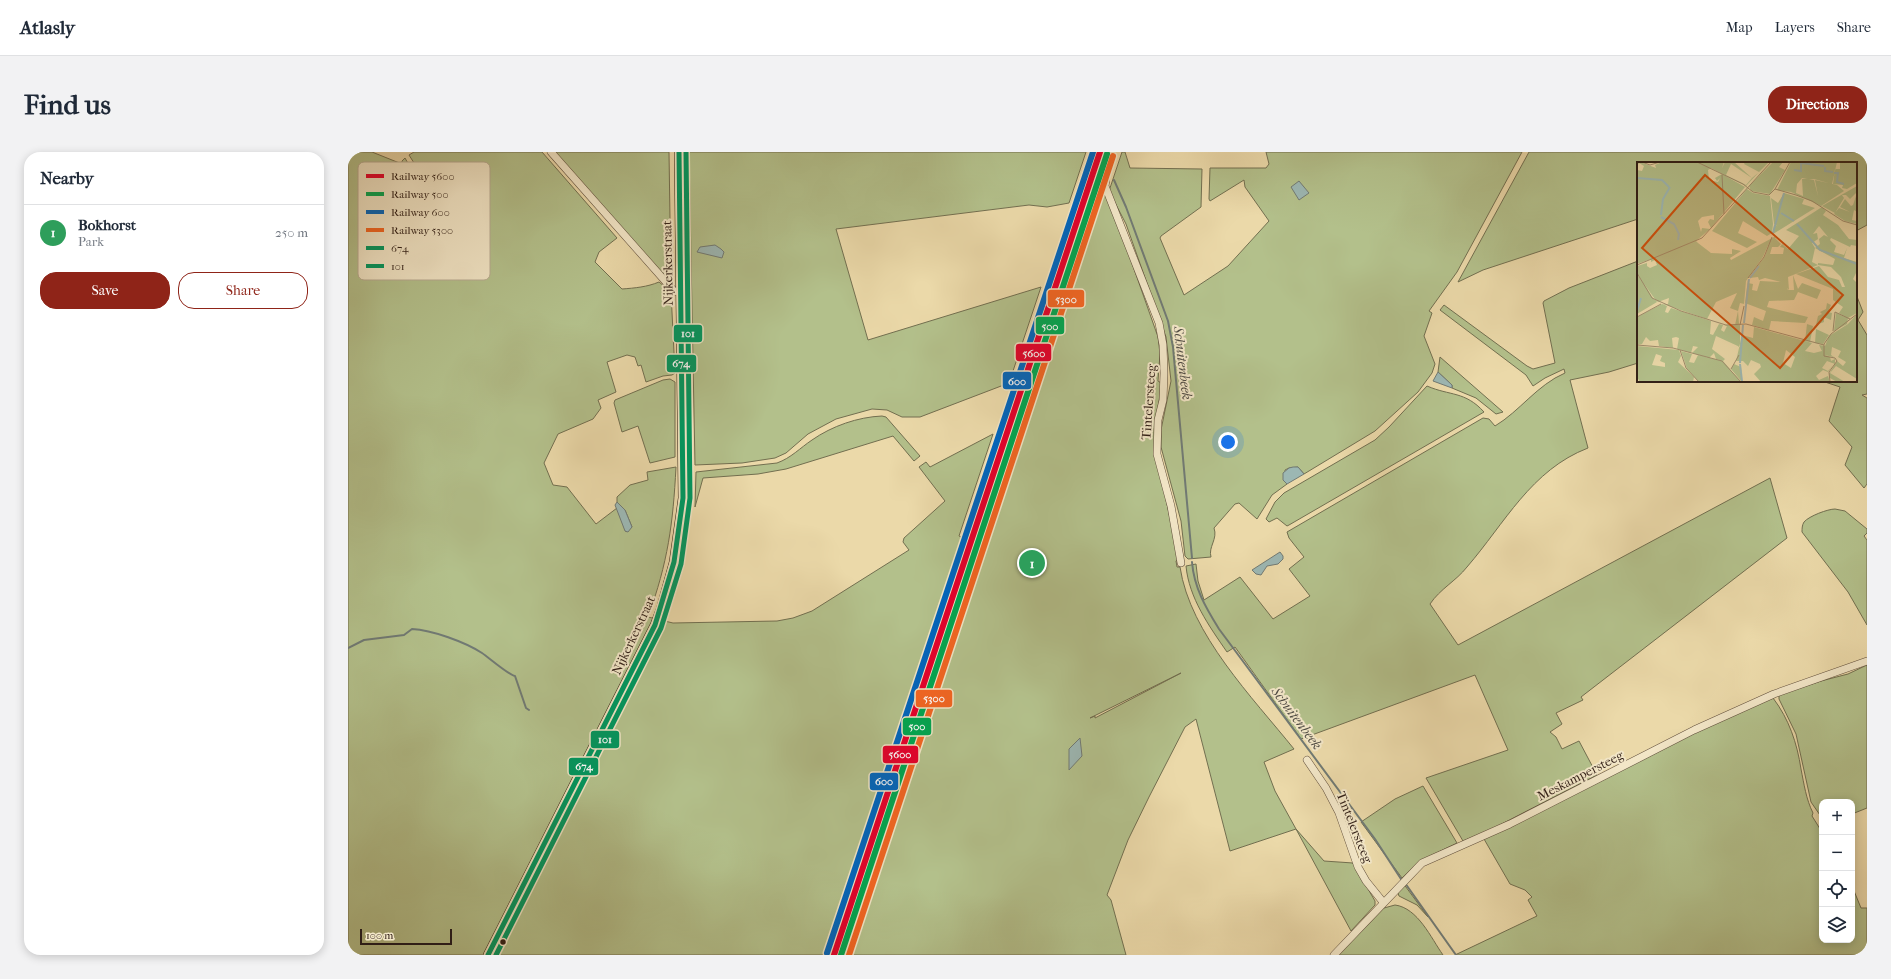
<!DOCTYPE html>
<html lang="en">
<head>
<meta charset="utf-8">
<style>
  :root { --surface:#fff; --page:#f2f2f3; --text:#1f2937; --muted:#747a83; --line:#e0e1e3; --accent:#8f2418 }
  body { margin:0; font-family:"IM FELL French Canon",serif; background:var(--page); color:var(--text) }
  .controls { position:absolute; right:12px; bottom:12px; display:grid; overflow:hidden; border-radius:8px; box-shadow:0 2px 10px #0003 }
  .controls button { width:36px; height:36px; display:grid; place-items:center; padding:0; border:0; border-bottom:1px solid var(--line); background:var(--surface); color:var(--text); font:20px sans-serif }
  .scale { position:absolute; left:12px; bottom:10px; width:92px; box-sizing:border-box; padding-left:4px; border:2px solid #301e16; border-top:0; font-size:11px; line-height:14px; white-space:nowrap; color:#301e16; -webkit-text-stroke:3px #f2e6c7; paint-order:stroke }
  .you { position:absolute; left:880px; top:290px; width:14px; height:14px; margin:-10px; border:3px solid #fff; border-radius:50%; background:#1a73e8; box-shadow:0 0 0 6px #1a73e833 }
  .badge { display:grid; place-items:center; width:26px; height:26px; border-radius:50%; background:var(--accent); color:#fff; font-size:13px; font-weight:700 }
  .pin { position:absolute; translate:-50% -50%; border:2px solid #fff; box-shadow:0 1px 4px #0006 }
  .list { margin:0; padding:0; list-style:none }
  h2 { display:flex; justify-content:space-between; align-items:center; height:52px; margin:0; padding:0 16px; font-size:17px }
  h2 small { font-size:13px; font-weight:400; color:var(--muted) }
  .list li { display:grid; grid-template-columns:26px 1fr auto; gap:12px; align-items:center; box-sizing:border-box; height:56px; padding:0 16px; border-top:1px solid var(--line) }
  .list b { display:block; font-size:15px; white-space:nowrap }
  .list p { margin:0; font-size:13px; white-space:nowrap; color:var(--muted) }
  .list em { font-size:13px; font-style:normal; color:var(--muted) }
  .actions { display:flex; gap:8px; padding:12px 16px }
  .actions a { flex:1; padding:9px 0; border:1px solid var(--accent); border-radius:16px; text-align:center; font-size:14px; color:var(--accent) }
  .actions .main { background:var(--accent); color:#fff }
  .icon { flex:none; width:22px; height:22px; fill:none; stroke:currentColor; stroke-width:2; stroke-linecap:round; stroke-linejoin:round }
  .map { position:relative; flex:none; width:1519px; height:803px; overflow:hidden; border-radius:16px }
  header { display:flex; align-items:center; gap:24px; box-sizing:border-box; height:56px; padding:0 20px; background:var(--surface); border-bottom:1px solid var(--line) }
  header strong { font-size:19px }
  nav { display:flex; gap:22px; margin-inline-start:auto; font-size:14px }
  .intro { display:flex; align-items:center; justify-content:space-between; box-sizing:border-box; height:96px; padding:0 24px }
  h1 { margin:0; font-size:28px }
  .button { padding:10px 18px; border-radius:16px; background:var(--accent); color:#fff; font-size:14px; font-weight:700 }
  main { display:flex; gap:24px; padding:0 24px }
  aside { flex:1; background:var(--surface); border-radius:16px; box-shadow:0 2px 10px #0003 }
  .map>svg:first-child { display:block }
  .green { fill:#b3c08b; stroke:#726f50; fill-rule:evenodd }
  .water { fill:#9cb7b3; stroke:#717a74 }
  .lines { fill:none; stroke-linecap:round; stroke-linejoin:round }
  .stream { stroke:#717a74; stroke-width:2 }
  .minor-casing { stroke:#5f4d3b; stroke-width:8 }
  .major-casing { stroke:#301e16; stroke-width:10 }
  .minor { stroke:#f2e6c7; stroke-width:7 }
  .major { stroke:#ebd9a9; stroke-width:9 }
  .bus-1-casing { stroke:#f2e6c7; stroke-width:8 }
  .bus-2-casing { stroke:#f2e6c7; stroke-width:8 }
  .bus-1 { stroke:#00965e; stroke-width:5 }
  .bus-2 { stroke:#00965e; stroke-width:5 }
  .rail-1-casing { stroke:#f2e6c7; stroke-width:9 }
  .rail-2-casing { stroke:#f2e6c7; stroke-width:9 }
  .rail-3-casing { stroke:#f2e6c7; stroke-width:9 }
  .rail-4-casing { stroke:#f2e6c7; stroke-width:9 }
  .rail-1 { stroke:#e4002b; stroke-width:6 }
  .rail-2 { stroke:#00a651; stroke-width:6 }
  .rail-3 { stroke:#0065bd; stroke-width:6 }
  .rail-4 { stroke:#f26522; stroke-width:6 }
  .bus-dot { fill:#301e16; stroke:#f2e6c7; stroke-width:1.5 }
  .labels { text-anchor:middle; stroke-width:4; stroke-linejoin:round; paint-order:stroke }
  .street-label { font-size:13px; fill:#301e16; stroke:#f2e6c7 }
  .water-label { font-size:14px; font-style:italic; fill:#504c45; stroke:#f2e6c7 }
  .inset-river { fill:none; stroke:#9cb7b3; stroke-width:2 }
  .inset-road { fill:none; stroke:#a08e6e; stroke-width:1 }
  .view { fill:#cc500e; fill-opacity:0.15; stroke:#cc500e; stroke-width:2 }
  .inset-edge { fill:none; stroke:#301e16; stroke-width:2 }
  .key { fill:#f2e6c7; stroke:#b8aa92; stroke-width:1 }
  .key-label { font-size:11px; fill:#301e16 }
  .line-badge { stroke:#f2e6c7; stroke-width:1.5 }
  .badge-label { font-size:11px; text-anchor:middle; font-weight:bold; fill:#fff }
</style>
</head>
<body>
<header>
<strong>Atlasly</strong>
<nav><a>Map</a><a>Layers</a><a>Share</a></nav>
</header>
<div class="intro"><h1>Find us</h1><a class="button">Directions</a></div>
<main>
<aside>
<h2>Nearby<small></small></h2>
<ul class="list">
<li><span class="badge" style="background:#2e9e5b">1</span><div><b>Bokhorst</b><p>Park</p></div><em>250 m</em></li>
</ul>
<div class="actions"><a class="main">Save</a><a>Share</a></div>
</aside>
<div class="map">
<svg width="1519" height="803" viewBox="0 0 1519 803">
  <rect width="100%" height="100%" fill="#ebd9a9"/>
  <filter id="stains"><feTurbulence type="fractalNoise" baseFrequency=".005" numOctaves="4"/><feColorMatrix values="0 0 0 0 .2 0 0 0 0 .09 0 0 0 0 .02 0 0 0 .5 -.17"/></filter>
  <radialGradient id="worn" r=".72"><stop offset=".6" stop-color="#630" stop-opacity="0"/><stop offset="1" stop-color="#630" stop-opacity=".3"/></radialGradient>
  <path class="green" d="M0,0H24L54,12V9L57,6L62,15L66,11L61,3L66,0H194L269,86L251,100L247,110L274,137C287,136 299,135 311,130L323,140L327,221L324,223L315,224L298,230L293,213L290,214L287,205L279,203L259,210L268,240L250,248L253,256L245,267L210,282L196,311L205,333L219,335L248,372L269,356L278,380L284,375L277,358L269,350V345L282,333L300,328L299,320L328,315C325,372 320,410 300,465L325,471L429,469L445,466L464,459L561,398L555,390L556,386L597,349L571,315L578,310L582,315L645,282L611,384L629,393L753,28L767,63L810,185L812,202L810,229L813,231L811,250L806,276L807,297L831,407L828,409L829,415H832C842,482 905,546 946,597L916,610L927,639L948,677L976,709L1005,711L1027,749V753L1003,779L948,677L882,699L848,567L837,575L801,645L780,688L759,743L763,748L778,803H482L483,801L493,799L495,791L482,793L479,803H0ZM833,521L747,566V564L742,566Z
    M204,0H321L323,134Z
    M341,0H738L721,51L699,55L681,53L488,77L520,188L693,135L661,231L572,265H554L539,258L524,257L488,267L460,282L438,301L427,306L394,311L347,313Z
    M774,0H777L782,16L854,17L853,55L813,84L812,86L836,143L880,114L921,69L897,35L896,28L862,49L861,47L862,16H918L921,12L918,0H1174L1109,120L1081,159L1084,161L1076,184L1087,212L1084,221L1070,240L1027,279L956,322L950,315L941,316L937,318V330L939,332L924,343L909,367L891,351L887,352L866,376C870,387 860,395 863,405L840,407L837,404L833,369L813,295V278L823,229L818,185L778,72L761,39Z
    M1181,0H1519V73L1508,79V11H1290V67L1135,118L1110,130Z
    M1290,109V211L1261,220L1222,228L1240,296C1183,318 1157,371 1119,415C1108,429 1092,437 1082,452L1110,493L1422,326L1439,386L1233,545L1235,548L1208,561L1214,572L1202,580L1208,585L1214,597L1231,589L1249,623L1140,679L1115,689L1078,626L1160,598L1127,523L953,587L887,495L879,500C861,474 841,446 838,414L848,412L850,429L856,448L892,425L925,467L962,444L941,417L956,405L941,386L939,380L1135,266L1141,267L1147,274C1172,259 1189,233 1217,221L1216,217L1197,226L1185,234L1178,223L1092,158L1096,153L1179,214L1185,217L1207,211L1195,151L1196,149L1221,136Z
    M1508,142L1515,160L1510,168L1519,183V242L1514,243L1519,246V332L1516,336L1497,313L1504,295L1481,269L1492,235L1474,229H1508Z
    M1092,205L1155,260L1148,262L1128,246L1104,236V233L1090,220Z
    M322,227L327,230V305L302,311L290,274L274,280L266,251L267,248L315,228Z
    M1079,234C1102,244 1117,239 1136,260L941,373L939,374L929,366L921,370L918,367L927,350L936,341L1027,288L1041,275Z
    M534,264L538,265L572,304L566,309L545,284L438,317L410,322L355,326L347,355L348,320L429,311C443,306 452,296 464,288C484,274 510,265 534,264Z
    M1487,357L1497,359L1519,377V381L1516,384L1519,388V473L1500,440L1454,380C1454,377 1454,373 1456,370C1461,364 1480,357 1487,357Z
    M1519,513V656L1504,662V650H1474V666L1463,650L1448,582L1431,547V543L1473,529L1500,522Z
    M1425,546C1441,567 1449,591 1453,617C1456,632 1458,647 1465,661L1464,664L1474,680V788H1504V734L1513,756H1519V803H1107L1189,764L1180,748L1184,745L1177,738L1162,732L1136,687L1361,573Z
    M1075,634L1109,691L1072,709L1054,726L1013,670L1047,647Z
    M1055,731L1080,765L1069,753L1051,744L1050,741Z
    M1047,753C1070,756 1083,786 1095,803H990L1036,756Z"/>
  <path class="water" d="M951,29L961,41L951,48L943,35Z
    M367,93L373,97L376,100L374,106L349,100L352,95Z
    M1090,220L1104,233V236L1085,229Z
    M945,315H950L956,322L939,332L935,328V321L941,316Z
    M269,350L277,358L284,375L280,380L277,379L267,353Z
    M932,400L935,404V407L930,412L919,414L913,423L908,422L904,418Z
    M732,586L734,604L721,618V597Z"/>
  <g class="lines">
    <path class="stream" d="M755,9L758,15
      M766,28L778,55L820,169L825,195L844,406
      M844,410C846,436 858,456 871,477L1027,687L1053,727
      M0,496L16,488L56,483L64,477C84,478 117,490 134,501C140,505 162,524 167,524L178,556L181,558
      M1057,731L1108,803"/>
    <defs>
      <path id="minor" d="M203,0L326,139L332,140
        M758,28L757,34L811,171L815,193L816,221L815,248L810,268L809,302L823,354L833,411
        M959,608L978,636L991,661L1010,715L1018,729L1035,750
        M986,803L1074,711L1162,672L1346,578L1426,542L1519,509"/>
      <path id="major" d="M140,803L307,473L313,457L326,410L335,346L331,0"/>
    </defs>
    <use href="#minor" class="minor-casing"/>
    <use href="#major" class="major-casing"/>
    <use href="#minor" class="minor"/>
    <use href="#major" class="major"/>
    <defs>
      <path id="bus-1" d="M140,803L307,473L326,410L335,346L331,0"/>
      <path id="bus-2" d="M148,803L313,476L333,412L342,346L338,0"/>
    </defs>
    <use href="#bus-1" class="bus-1-casing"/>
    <use href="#bus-2" class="bus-2-casing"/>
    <use href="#bus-1" class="bus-1"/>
    <use href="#bus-2" class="bus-2"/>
    <defs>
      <path id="rail-1" d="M486,803L752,0"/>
      <path id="rail-2" d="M493,803L759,2"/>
      <path id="rail-3" d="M479,801L745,0"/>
      <path id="rail-4" d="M501,803L765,4"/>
    </defs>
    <use href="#rail-1" class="rail-1-casing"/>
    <use href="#rail-2" class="rail-2-casing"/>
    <use href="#rail-3" class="rail-3-casing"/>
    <use href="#rail-4" class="rail-4-casing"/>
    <use href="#rail-1" class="rail-1"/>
    <use href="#rail-2" class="rail-2"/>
    <use href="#rail-3" class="rail-3"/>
    <use href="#rail-4" class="rail-4"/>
  </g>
  <circle class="bus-dot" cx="155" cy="790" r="3.5"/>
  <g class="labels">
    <g class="street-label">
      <text transform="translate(319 111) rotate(-91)" y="5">Nijkerkerstraat</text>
      <text transform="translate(800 250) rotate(-86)" y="5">Tintelersteeg</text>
      <text transform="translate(285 483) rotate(-65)" y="5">Nijkerkerstraat</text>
      <text transform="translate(1232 623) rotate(-27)" y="5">Meskampersteeg</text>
      <text transform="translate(1007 675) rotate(68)" y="5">Tintelersteeg</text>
    </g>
    <g class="water-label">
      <text transform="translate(835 211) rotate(83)" y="5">Schuitenbeek</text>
      <text transform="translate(949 566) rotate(53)" y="5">Schuitenbeek</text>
    </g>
  </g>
  <g transform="translate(1289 10)">
    <rect width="220" height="220" fill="#ebd9a9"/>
    <path d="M0,0L6,1L19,6L18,3L25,0H87L85,6L88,0H97L115,16L121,11L109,24L74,6L71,8L72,18L81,20L83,16L80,19L78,16L85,12L108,25L74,66L71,60L73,57L77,58V53L65,55L61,59L64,70L65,66L73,67L59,79L61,81L74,91L95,92V87L104,89L93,96L94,98L139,74L138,76L144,82L141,85H135L133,92H146L147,86L143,85L145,82L151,87L162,74L149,68L185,45L189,49L186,53L201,63L212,77L220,78V84L214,83L213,85L194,76L193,78L199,84L197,90L207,93L210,86L207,96L220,100V109L216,117L220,121V151L211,156L210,162L197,169L199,151L208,155L202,151L206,145L196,138V127L159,112L182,104L191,115L202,118L205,125H208L204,115L194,105L181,103V101L196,103L198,97L178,86L175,100L181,103L151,115L152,128L150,126L151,128H160H157L156,113L161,127L165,121L184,128L180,137L161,130L157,138L132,139L130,145L171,155L168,161L134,159L132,168L115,163L117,155L126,159L129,149L108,141L111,117V121L116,122L115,128L120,129L123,119L144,120L128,116L122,118L121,115L112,116L128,94L133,79L126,95L109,119L107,142L103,141L101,149L102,162L98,163L101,149L93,146L100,131L79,140L70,157L26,142H31L32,136L21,140L16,136L0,111V104L10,101V104L13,106L20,103L18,98L14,100V97L0,102V8L5,9L7,4L2,1L0,4ZM94,2L115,16L109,23L89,13ZM182,64L191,75L187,73L182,77L183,82L178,86L175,81L181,77L180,71L176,72ZM108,0H132L122,10L107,2ZM136,0H146L142,5L148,8L133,32L114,29L112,24ZM154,0H200L195,22L177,17H172L177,18L181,34L178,18L200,23L207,29L184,44L154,30L140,28ZM165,16H170L165,17L166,34L159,31L160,22ZM203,0H220V21L210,27L205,26L206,23L196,22L198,7H203ZM220,24V30L213,37L209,33H205L207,36L198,51L185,44ZM110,27L116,31L133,34L136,62L135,71L130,74L106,59L101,71L120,80L110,86L75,69ZM147,31L167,37L165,42L178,46L136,72L137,63L140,64L137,62L134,36L141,41ZM220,31V50L217,48L215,58L220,59V62L208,59L197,52L202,46L213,50L203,45L208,37L214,44L216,43ZM0,112L20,140L0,152ZM190,141L194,143L191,150L195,151L194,158L187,155V160L179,163L181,154L185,152L183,150L189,147ZM25,142L30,144L28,150L31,151L34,146L74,159L73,172L76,173L82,162L86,163L84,168L87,170L90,164L87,163H103V185L79,174L75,187L88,197L86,199L79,197L77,191L72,196L55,191L61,185L56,184L54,191L40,187L42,176L39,175L35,176L36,186L22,184L21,178L13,179L9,175L5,182L0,183V155ZM219,153L220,217L199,204L193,211L208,220H200L193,216L192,212L200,199L206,204L209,200L201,195L204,189L195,185L194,193L197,195L187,193L193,195L194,199L198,197V202L190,199L185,206L191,209L196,203L191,210L186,208L179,214L182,218L191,214L193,220H124L117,212L124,205L123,202L114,198L111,204L106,199H99L105,173L116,176L117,165L175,181L168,189L177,191L185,189L182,183L188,184L192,174L211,162ZM149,188L158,195L154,206L146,201ZM170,162L176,164L173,180L168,179ZM179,167L192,173L186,182L178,181ZM0,184L42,188L44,194L41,200L57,215L56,220H3L0,215ZM19,192L25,194L23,199L28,201V205L15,203ZM44,189L55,192L52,200L57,201L61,193L86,199L104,220H62L50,207ZM97,202L104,205L105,220L94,207Z" fill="#b3c08b" fill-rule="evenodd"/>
    <path class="inset-river" d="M188,5V9L196,10M157,8L164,9V1L187,4M197,11H201L200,20L207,22M0,16L25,18L32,25M144,51L157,59M24,53L26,37L33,25M24,55L37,62L42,72L41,78M160,62L183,88L220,102M136,71L147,31M113,116L122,104M0,149L4,136M107,161L112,117M103,201L106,163M103,202L105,219"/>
    <path class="inset-road" d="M5,0L13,3L23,0M60,0L106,22L116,30L132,33L138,27L159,33L175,39L206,59L220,63M85,13L87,52M138,27L153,0M0,103L65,76L134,0M0,111L15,136L44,149L89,163L109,162L187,183M111,116L127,95L135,75M0,155L24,142M103,163L107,144M196,169L198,150L213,157M0,183L36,186L85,199L104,220M43,188L49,206L62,220M94,207L102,193M193,220L192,210L200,199L198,196L187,194V182L194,172L220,152"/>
    <path class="view" d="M68,13L206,133L143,206L5,86Z"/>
    <rect width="220" height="220" class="inset-edge"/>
  </g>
  <rect x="10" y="10" width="132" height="118" rx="6" class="key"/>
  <rect x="18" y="22" width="18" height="4" fill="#e4002b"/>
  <rect x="18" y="40" width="18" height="4" fill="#00a651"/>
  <rect x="18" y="58" width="18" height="4" fill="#0065bd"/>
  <rect x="18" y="76" width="18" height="4" fill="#f26522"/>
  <rect x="18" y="94" width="18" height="4" fill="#00965e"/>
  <rect x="18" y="112" width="18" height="4" fill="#00965e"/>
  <g class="key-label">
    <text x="43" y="28">Railway 5600</text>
    <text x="43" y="46">Railway 500</text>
    <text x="43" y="64">Railway 600</text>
    <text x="43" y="82">Railway 5300</text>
    <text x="43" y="100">674</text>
    <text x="43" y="118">101</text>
  </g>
  <g class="line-badge">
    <rect x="699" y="137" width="38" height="19" rx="4" fill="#f26522"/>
    <rect x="687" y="164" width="30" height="19" rx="4" fill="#00a651"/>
    <rect x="325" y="172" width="30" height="19" rx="4" fill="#00965e"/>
    <rect x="667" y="191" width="37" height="19" rx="4" fill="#e4002b"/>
    <rect x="318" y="202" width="31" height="19" rx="4" fill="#00965e"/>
    <rect x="654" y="219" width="30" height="19" rx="4" fill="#0065bd"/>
    <rect x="567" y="537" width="38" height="19" rx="4" fill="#f26522"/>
    <rect x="554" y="565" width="30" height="19" rx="4" fill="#00a651"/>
    <rect x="242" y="578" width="30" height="19" rx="4" fill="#00965e"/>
    <rect x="534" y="593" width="37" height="19" rx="4" fill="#e4002b"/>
    <rect x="220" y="605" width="31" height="19" rx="4" fill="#00965e"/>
    <rect x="521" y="620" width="30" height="19" rx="4" fill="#0065bd"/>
  </g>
  <g class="badge-label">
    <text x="718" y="151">5300</text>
    <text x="702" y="178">500</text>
    <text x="340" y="185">101</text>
    <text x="686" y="205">5600</text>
    <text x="333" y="215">674</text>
    <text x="669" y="233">600</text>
    <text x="586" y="550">5300</text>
    <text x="569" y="578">500</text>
    <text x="257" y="591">101</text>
    <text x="552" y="606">5600</text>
    <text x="236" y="618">674</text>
    <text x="536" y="633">600</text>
  </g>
  <rect width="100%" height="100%" filter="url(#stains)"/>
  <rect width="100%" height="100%" fill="url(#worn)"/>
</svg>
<div class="controls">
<button>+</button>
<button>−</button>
<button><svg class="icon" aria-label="locate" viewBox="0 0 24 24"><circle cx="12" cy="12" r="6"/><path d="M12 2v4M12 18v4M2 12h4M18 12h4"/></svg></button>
<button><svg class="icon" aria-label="layers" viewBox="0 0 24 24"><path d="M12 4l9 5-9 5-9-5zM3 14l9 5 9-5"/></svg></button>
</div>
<div class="scale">100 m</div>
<div class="you"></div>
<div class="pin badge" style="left:684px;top:411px;background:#2e9e5b">1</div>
</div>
</main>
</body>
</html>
